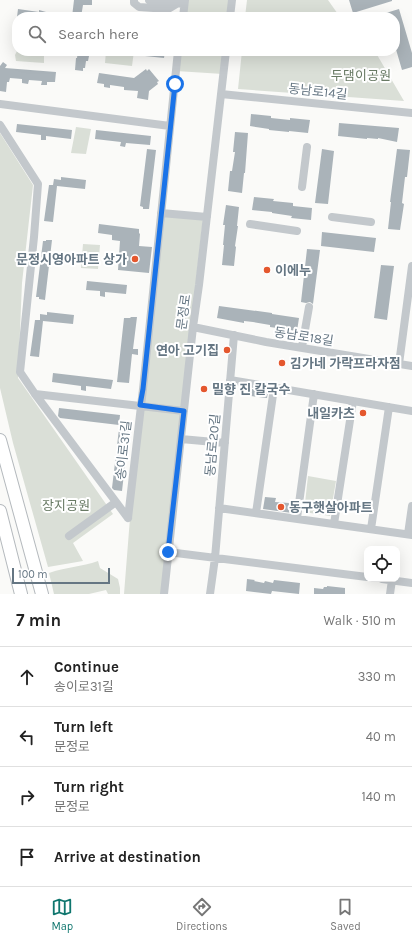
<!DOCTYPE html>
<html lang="en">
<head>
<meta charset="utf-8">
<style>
  :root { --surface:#fff; --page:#f2f2f2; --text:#222; --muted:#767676; --line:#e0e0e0; --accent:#0f766e }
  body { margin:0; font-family:Karla,"Noto Sans KR",sans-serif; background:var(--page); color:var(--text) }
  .controls { position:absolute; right:12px; bottom:12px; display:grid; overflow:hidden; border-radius:8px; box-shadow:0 4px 16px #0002 }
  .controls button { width:36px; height:36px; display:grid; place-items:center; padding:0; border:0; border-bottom:1px solid var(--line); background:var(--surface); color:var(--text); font:20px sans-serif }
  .scale { position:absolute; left:12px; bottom:10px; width:98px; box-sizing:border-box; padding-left:4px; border:2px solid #657683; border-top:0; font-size:11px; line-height:14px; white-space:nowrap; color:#657683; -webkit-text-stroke:3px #fff; paint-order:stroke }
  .stop { position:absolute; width:12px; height:12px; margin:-9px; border:3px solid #1a73e8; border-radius:50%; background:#fff }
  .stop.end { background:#1a73e8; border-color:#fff; box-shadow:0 1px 4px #0008 }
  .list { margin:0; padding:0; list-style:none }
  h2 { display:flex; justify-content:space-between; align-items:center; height:52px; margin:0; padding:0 16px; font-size:17px }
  h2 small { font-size:13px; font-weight:400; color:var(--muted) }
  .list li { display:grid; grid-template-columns:26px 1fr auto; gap:12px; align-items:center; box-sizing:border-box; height:60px; padding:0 16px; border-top:1px solid var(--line) }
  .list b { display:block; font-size:15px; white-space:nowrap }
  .list p { margin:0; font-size:13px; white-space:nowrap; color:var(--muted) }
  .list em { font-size:13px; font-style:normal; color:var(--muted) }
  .icon { flex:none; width:22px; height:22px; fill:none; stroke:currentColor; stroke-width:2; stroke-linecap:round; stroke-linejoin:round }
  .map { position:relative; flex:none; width:412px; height:594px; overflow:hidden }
  .search { position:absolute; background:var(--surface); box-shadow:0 4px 16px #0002; left:12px; right:12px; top:12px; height:44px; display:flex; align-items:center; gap:10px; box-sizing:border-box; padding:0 14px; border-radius:16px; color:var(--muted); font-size:15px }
  .sheet { height:292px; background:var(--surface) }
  nav { display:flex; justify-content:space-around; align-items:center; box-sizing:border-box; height:56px; border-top:1px solid var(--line); background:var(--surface); font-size:11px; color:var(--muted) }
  nav a { display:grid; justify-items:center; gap:2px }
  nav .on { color:var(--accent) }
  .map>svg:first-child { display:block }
  .green { fill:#dadfd7 }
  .building { fill:#aab3b9 }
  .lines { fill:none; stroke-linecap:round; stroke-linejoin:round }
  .highway-casing { stroke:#b4b9bd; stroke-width:14 }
  .minor { stroke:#c3c8cc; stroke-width:8 }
  .highway { stroke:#fff; stroke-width:12 }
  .route { stroke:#1a73e8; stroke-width:5 }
  .poi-dot { fill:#e4572e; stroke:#fff; stroke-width:1.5 }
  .labels { text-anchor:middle; stroke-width:4; stroke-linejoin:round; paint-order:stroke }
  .park-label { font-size:13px; fill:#687a64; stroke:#fff }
  .street-label { font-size:13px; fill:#657683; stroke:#fff }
  .poi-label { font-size:13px; font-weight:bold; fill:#657683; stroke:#fff; text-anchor:start }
</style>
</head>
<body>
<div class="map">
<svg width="412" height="594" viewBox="0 0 412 594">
  <rect width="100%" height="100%" fill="#fafaf8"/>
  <path class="green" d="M185,0H232L230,17H183Z
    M247,0H328L340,17H245Z
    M17,51H37L44,53V63L16,61L15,55Z
    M106,51H134L132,66L105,63Z
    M178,51H226L223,74L176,71Z
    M242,51H374L376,53L404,101L238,89Z
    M76,127L91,129L86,154L71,153Z
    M0,133L33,185L22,283L18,378L113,514L73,543L83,561L48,567L13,443L0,388Z
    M163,216L203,219L161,594H124L130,518Z
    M83,244L100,245L98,269L81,268Z
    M308,476L336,481L330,516L304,512Z
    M98,561L100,568L118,579L120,588V594H108L106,590L89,594H54L49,573C65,567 82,567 98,561Z"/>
  <path class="building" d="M74,0H92V5H83L81,17H72Z
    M349,0H392V1L353,13Z
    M18,9L39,12V10L46,12V17H17Z
    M399,9L412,53V67L402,70L395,46V17H377L376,16Z
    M78,51H90L88,61H86L85,68H83V71L75,70L76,58H77Z
    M145,51H165L164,58L145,56Z
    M3,62L7,65L5,68L56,72L55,82H47V85H41L42,81L29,80L28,84L22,83V79L10,78L9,82H7L6,92L0,91V66Z
    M146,69L147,71L149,69L159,81L157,82L158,84L149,91L148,100L137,98L138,91L124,90V87L110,85V88L104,87V84L97,83L99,73L134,78Z
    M251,114L271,116V118L290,120V118L310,120L308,133L289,131V132L269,130V129L250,126Z
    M339,123L399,128L397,142L378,138V139L367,138V139L338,136Z
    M17,124L72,130L71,139L46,136V140H41V135L16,132Z
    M96,130L151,136L150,145L126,143L125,147L120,146L121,142L95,139Z
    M235,132L248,133L245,173H244L242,193L228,191L230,171H232L235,152H233Z
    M147,149L156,150L149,209H143V207L140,206Z
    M322,149L334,151L328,204L315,203Z
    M397,149L410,150L407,177H405L402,203L404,204L400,230L388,229L391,202H390Z
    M61,177L86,180L85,189L57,186L53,222L44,221L49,185H53L54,179L61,180Z
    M254,197L274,199L273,201L293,203V206L312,208L311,220L291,218L292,216L272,213V212L252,210Z
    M226,205L239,207L237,226H238L235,246L236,247L234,266L222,265L224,245H223L225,225H223Z
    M99,224L139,229V233L140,234L139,246L152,247L149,273L118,270L120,241L112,240V235L98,233Z
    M322,232L376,238L374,252L321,246Z
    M46,240H52L45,300L39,299V297H36L43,241H46Z
    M307,249L320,250L313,304L310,302L306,303L301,302Z
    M381,265L394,266L387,320L374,318Z
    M87,281L127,285L126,294L105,292V297L100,296V291L86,290Z
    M219,306L272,313V314L299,318L297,331L270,327V325L253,322L244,321V323L217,318Z
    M47,312L74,315L73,324L43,321L39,357L30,356L35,320H40V314L47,315Z
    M131,317H137L133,349H138V355L132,354L129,383L117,382L124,318H130Z
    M53,373L113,380L111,389L86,386V391L81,390V386L52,382Z
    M252,389L268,392L267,398L251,396Z
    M59,408L120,415L119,425L60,418L58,416Z
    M119,429L129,430L122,491L114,490L112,488Z
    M265,497L276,498L275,502L289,503V500L294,501L292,513L263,509Z
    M247,579L255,580L254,581L264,583L265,581L273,583L274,580L300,583L299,594L272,591L271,594L246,591Z
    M327,586L345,588V594H314V588L323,589L324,587H327Z"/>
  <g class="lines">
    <defs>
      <path id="highway" d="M0,440L42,594
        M0,511L21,594"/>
    </defs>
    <use href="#highway" class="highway-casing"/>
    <path class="minor" d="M134,0V3L139,7L168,9L178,3L174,0
      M149,0L184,4
      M183,17L185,0
      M230,17L232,0
      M221,94L412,113
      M0,104L170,126
      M0,125L38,184L34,237L20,372L35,394L128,518
      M302,187L307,147
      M161,213L207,217
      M332,217L371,222
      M250,224L297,231
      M193,327L266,342L412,366
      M302,347L309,307
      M399,364L412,266
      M230,380L412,411
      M35,394L184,411
      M181,439L225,443
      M219,508L412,535
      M256,513L274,388
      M128,518L143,389L178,51
      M297,518L314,394
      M334,524L353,401
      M371,529L389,407
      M408,534L412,506
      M69,536L116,502
      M168,552L367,577
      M382,579L412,583
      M164,594L193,327L199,285L226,51
      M210,594L215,558L234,335
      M390,594L392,580"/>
    <use href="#highway" class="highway"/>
  </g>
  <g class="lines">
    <path class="route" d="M168,552L184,411L140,405L143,389L175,84"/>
  </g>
  <g class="poi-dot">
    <circle cx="135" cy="259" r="4"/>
    <circle cx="267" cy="270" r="4"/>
    <circle cx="227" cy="350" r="4"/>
    <circle cx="282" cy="363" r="4"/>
    <circle cx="204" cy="389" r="4"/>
    <circle cx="363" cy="413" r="4"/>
    <circle cx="281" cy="507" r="4"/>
  </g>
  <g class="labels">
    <g class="park-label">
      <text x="361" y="80">두댐이공원</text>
      <text x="66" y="510">장지공원</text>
    </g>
    <g class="street-label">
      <text transform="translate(318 91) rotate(6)" y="5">동남로14길</text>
      <text transform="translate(183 312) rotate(-82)" y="5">문정로</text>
      <text transform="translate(304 336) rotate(9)" y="5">동남로18길</text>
      <text transform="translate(212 445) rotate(-85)" y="5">동남로20길</text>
      <text transform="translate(123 450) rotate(-84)" y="5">송이로31길</text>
    </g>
    <g class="poi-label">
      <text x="127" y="264" text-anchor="end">문정시영아파트 상가</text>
      <text x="275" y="275">이에누</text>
      <text x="219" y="355" text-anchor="end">연아 고기집</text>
      <text x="290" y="368">김가네 가락프라자점</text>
      <text x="212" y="394">밀향 진 칼국수</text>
      <text x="355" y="418" text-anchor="end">내일카츠</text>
      <text x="289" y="512">동구햇살아파트</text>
    </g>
  </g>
</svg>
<div class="controls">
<button><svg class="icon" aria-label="locate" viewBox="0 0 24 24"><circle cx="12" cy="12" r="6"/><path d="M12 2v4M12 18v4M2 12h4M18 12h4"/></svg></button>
</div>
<div class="scale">100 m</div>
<div class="stop" style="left:175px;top:84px"></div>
<div class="stop end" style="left:168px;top:552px"></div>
<div class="search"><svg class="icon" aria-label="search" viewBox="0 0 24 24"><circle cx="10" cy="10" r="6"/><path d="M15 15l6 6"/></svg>Search here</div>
</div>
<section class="sheet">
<h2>7 min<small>Walk · 510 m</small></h2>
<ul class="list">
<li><svg class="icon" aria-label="ahead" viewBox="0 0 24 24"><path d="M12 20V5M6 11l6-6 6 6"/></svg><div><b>Continue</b><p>송이로31길</p></div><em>330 m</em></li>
<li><svg class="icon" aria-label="left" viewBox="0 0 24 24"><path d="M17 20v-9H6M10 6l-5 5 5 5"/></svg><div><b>Turn left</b><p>문정로</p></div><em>40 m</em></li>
<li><svg class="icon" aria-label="right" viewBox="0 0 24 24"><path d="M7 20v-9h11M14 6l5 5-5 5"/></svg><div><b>Turn right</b><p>문정로</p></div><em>140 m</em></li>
<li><svg class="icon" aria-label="arrive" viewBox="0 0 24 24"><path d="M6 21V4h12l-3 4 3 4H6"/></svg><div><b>Arrive at destination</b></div></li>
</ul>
</section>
<nav>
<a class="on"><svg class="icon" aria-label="map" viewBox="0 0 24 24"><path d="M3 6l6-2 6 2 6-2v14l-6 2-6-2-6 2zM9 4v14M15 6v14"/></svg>Map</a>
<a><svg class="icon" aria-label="directions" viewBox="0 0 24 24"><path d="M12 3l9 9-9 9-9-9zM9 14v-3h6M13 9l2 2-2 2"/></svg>Directions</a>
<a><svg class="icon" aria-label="saved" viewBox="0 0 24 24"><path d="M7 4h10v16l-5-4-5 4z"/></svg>Saved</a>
</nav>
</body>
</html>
